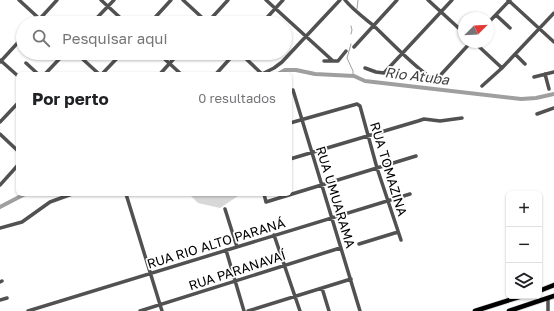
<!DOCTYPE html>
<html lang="pt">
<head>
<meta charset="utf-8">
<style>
  :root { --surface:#fff; --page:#f6f6f6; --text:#202124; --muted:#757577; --line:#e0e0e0 }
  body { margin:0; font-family:"Golos Text",sans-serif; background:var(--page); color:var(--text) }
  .controls { position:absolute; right:12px; bottom:12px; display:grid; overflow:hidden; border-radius:6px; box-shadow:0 1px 3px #0004 }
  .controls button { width:36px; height:36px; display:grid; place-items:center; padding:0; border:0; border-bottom:1px solid var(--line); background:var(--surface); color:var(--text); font:20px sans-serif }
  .compass { position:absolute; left:458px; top:12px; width:36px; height:36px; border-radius:50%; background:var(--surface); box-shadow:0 1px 3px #0004; rotate:66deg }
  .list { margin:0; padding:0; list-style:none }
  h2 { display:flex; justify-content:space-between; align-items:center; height:52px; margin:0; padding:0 16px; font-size:17px }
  h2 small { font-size:13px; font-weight:400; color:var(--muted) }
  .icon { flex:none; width:22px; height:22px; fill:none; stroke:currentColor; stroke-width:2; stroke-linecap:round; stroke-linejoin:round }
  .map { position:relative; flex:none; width:554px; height:311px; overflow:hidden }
  .search { position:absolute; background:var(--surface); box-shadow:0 1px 3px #0004; left:16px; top:16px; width:276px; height:44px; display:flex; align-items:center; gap:10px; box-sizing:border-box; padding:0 14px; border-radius:22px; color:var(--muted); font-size:15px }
  .panel { position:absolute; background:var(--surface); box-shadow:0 1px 3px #0004; left:16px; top:72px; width:276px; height:124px; border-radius:6px }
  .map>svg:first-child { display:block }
  .green { fill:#d8d8d8 }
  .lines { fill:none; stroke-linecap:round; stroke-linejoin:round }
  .stream { stroke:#9f9f9f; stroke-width:1 }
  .river { stroke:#9f9f9f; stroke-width:4 }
  .major-casing { stroke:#dbdbdb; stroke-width:6 }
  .minor { stroke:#515151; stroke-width:3.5 }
  .major { stroke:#000; stroke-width:4.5 }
  .labels { text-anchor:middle; stroke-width:3.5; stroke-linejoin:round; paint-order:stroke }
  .street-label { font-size:13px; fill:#000; stroke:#fff }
  .water-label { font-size:14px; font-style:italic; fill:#404040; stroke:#fff }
</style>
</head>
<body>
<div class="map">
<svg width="554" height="311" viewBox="0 0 554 311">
  <rect width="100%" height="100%" fill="#fff"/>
  <path class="green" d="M189,194H241L220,208L198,203Z"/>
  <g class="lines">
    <path class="stream" d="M357,9L358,0
      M351,34L352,30L351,26
      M351,44L347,58L353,71V76"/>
    <path class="river" d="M278,74L285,70H296L315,74L354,76L365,81L521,99L536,98L554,94
      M0,207L25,194"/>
    <defs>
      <path id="major" d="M539,291L554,285
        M475,311L522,296
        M509,311L554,296"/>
    </defs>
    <use href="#major" class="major-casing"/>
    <path class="minor" d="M19,0L44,23
      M101,0L126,23
      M183,0L208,23
      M266,0L333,61
      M345,0C353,10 363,17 373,25C393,44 412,65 435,81L471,42
      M428,0L464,33
      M508,0L554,42
      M496,15L510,28
      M36,23L57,0
      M92,23L114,0
      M150,23L171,0
      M207,23L228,0
      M262,23L283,0
      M488,23L510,0
      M474,42L502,68
      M354,47L397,0
      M76,53L99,74
      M158,53L181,74
      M240,53L262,74
      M515,54L525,64
      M0,60L18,76
      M324,61H338L346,51
      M0,62L23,37
      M26,63L38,74
      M365,68L376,72L384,73L452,0
      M45,74L65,53
      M102,74L122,53
      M160,74L179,53
      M216,74L235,53
      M262,74L274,68L282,62L340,0
      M545,74L549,89
      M534,77L554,72
      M482,86L502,68L554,13
      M290,90H293L360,311
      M537,114L554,108
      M0,122L18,103
      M290,123L357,104L360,106L377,168L401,240
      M0,134L18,151
      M290,159L418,121L424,119L440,121L462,118
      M0,185L18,165
      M126,194L162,311
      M264,194L266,202L416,156
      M225,209L237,247
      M0,228L22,222L50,202L72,194
      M274,235L300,311
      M359,244L398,232
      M226,250L244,311
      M0,282L2,281
      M322,288L329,311
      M548,299V311
      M0,300L7,298
      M28,311L410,194
      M140,311L340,248
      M248,311L351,279"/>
    <use href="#major" class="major"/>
  </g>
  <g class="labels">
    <g class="street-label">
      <text transform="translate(389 169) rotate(73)" y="5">RUA TOMAZINA</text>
      <text transform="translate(336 197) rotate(73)" y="5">RUA UMUARAMA</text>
      <text transform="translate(216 243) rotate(-17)" y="5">RUA RIO ALTO PARANÁ</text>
      <text transform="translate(237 270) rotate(-18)" y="5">RUA PARANAVAÍ</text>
    </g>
    <g class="water-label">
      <text transform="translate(417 76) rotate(7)" y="5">Rio Atuba</text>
    </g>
  </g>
</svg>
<div class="controls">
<button>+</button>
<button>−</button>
<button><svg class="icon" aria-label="layers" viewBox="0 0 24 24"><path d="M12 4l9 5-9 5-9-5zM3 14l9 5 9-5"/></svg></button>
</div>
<svg class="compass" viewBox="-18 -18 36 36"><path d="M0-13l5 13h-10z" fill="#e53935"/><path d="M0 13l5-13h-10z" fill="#757577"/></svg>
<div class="search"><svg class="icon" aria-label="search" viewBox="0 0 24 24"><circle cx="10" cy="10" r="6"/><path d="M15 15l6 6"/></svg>Pesquisar aqui</div>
<section class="panel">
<h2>Por perto<small>0 resultados</small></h2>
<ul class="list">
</ul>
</section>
</div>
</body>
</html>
